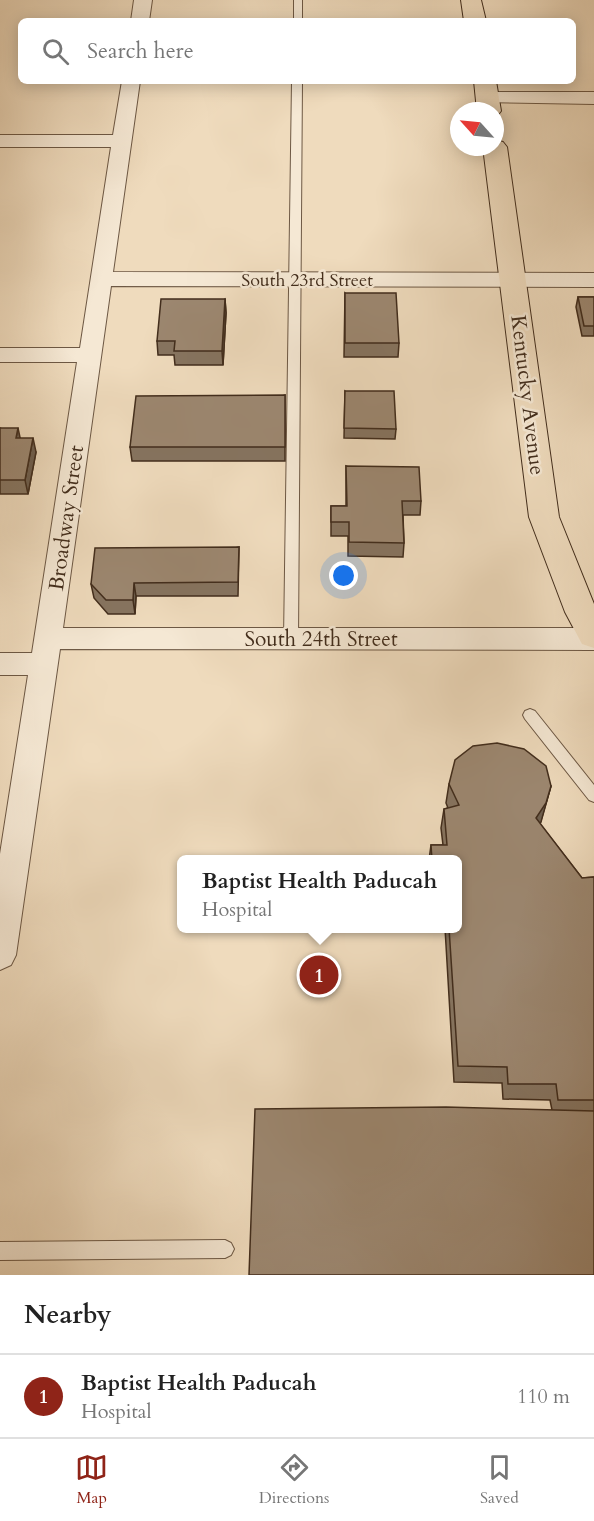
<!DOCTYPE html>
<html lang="en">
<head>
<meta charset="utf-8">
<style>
  :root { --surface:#fff; --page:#f6f6f6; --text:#222; --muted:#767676; --line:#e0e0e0; --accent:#8f2418 }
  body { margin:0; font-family:Cardo,serif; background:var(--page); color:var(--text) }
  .compass { position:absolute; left:450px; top:102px; width:54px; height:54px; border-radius:50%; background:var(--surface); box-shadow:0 3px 15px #0003; rotate:297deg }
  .you { position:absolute; left:344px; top:576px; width:21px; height:21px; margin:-15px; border:4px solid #fff; border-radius:50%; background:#1a73e8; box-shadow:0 0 0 9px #1a73e833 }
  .badge { display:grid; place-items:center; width:39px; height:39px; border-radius:50%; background:var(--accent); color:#fff; font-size:20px; font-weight:700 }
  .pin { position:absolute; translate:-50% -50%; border:3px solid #fff; box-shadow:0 2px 6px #0006 }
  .popup { position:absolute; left:177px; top:855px; width:285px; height:78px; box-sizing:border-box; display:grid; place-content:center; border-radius:9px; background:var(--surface); filter:drop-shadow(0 2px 4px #0005); font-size:20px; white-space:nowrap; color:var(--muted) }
  .popup b { font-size:22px; color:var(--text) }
  .popup::after { content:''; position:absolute; left:50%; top:100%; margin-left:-12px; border:12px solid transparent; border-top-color:var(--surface) }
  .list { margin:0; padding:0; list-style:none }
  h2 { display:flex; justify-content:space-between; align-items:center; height:78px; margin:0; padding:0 24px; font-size:26px }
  h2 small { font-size:20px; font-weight:400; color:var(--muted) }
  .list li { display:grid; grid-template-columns:39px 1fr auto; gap:18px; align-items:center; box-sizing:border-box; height:84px; padding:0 24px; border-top:2px solid var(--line) }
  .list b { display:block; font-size:22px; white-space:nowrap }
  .list p { margin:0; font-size:20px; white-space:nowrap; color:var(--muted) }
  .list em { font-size:20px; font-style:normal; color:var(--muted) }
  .icon { flex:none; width:33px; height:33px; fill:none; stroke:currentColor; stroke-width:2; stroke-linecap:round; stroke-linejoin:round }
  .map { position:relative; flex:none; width:594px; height:1275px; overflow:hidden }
  .search { position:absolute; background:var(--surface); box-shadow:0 3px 15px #0003; left:18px; right:18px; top:18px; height:66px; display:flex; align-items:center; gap:15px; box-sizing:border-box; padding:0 21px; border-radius:9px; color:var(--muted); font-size:22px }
  .sheet { height:162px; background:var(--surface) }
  nav { display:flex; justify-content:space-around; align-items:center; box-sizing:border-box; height:84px; border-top:2px solid var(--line); background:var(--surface); font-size:16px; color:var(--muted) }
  nav a { display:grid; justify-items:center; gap:3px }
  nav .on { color:var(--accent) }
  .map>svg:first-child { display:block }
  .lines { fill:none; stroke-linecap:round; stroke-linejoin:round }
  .lane-casing { stroke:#6d5844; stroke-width:2 }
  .street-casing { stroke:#6d5844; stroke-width:2 }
  .primary-casing { stroke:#422d1c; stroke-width:2 }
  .lane { fill:#f5e8d4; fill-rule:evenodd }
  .street { fill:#f5e8d4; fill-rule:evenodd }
  .primary { fill:#efdbbd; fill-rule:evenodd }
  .wall { fill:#867460; stroke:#422d1c; stroke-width:1.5 }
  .shaded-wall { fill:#6d5e4e; stroke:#422d1c; stroke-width:1.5 }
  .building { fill:#9c8770; stroke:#422d1c; stroke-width:1.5 }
  .labels { text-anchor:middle; stroke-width:5; stroke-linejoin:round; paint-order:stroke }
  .far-street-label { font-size:18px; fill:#422d1c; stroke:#f5e8d4 }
  .street-label { font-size:21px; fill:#422d1c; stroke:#f5e8d4 }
</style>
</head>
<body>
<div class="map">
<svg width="594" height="1275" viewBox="0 0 594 1275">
  <rect width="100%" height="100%" fill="#efdbbd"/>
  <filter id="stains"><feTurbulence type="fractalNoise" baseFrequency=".00333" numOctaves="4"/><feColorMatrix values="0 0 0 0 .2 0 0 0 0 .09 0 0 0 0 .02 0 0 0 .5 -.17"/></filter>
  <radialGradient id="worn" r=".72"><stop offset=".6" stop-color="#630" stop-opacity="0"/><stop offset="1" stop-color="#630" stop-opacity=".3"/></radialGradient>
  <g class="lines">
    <defs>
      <path id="lane" d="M294,0H302V21H294Z
        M292,81H302L298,639L296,643H286L284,639Z
        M530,709L535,711L594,785V802L589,800L525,719L523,715L525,711Z
        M225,1240L231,1243L234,1249L231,1255L225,1258L0,1260V1242Z"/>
      <path id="street" d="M134,0H152L149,21H131Z
        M122,81H140L113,272L594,273V287L111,286L63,628H594V650L60,649L16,955L11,965L0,970V854L28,675H0V653H32L77,362H0V348H80L111,147H0V135H113Z
        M488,92H594V104L481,102L479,98L481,94Z"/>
      <path id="primary" d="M461,0H481L486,21H464Z
        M474,81H496L501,111L497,116H495V111H477Z
        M495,140L503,142L507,147L559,517L594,604V648L582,644L565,612L529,517L483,147H495Z"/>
    </defs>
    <use href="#lane" class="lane-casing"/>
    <use href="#street" class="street-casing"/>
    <use href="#primary" class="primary-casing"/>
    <use href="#lane" class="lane"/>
    <use href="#street" class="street"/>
    <use href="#primary" class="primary"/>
  </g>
  <path class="wall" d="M345,293L399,343L398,357H344Z
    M578,297H594V336H582L576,307Z
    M225,299L226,313L223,365H175L174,355H158L157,341Z
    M345,391L396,429L395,439L344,438Z
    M285,395V461H132L130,447Z
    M0,428L20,438L36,452L28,494H0Z
    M346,466L421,501L420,515H403L404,543L403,557L348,556V536H331V506H346Z
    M239,547L238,596H136L135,614H108L94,598L91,584Z
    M449,784L551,786L540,824L582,878L594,877V1275L552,1110L550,1100L503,1099L502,1083L454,1082L445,928H457V860H429L431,845H443L441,828L444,809L448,808L446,803Z"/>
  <path class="shaded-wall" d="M225,299L226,313L223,365L222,351Z
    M18,428L21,442L16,438Z
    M33,438L36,452L28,494L25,480Z
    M134,583L136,596L135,614L133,600Z
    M551,786L541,822L531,837L536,818Z"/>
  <path class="building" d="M345,293H396L399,343H345Z
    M578,297H594V326H584Z
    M161,299H225L222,351H174L175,341H157Z
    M345,391H394L396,429L344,428Z
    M285,395V447H130L136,396Z
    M0,428H18L16,438H33L25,480H0Z
    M346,466L419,467L421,501H402L404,543L349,542V522H331V506H347Z
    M239,547L238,582L134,583L133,600H106L91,584L95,548Z
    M497,743L524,749L546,766L551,786L546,803L536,818L582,878L594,877V1100H558L556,1084H508L507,1067L458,1066L449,928H457V860H432L431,845H447L444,809L459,805L449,784L455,760L473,746Z
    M446,1107L594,1111V1275H249L255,1109Z"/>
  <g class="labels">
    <g class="far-street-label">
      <text x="307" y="286">South 23rd Street</text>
    </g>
    <g class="street-label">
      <text transform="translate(528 395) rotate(83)" y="7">Kentucky Avenue</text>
      <text transform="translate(66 518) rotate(-82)" y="7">Broadway Street</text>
      <text x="321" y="646">South 24th Street</text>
    </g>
  </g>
  <rect width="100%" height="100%" filter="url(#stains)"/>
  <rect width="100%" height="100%" fill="url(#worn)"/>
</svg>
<svg class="compass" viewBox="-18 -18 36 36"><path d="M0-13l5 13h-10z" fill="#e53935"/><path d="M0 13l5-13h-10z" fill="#767676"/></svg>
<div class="you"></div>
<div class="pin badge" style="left:319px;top:975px">1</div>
<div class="popup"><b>Baptist Health Paducah</b>Hospital</div>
<div class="search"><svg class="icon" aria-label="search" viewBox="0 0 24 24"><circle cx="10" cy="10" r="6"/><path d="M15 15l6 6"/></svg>Search here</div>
</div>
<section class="sheet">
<h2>Nearby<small></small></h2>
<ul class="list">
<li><span class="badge">1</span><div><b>Baptist Health Paducah</b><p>Hospital</p></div><em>110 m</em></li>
</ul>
</section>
<nav>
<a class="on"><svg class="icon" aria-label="map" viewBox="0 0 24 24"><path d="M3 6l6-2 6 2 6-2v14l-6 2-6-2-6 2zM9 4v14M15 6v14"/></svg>Map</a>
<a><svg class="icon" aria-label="directions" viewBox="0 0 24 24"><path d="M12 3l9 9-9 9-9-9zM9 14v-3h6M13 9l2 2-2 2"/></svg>Directions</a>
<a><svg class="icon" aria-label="saved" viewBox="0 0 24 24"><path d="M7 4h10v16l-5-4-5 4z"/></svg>Saved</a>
</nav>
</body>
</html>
